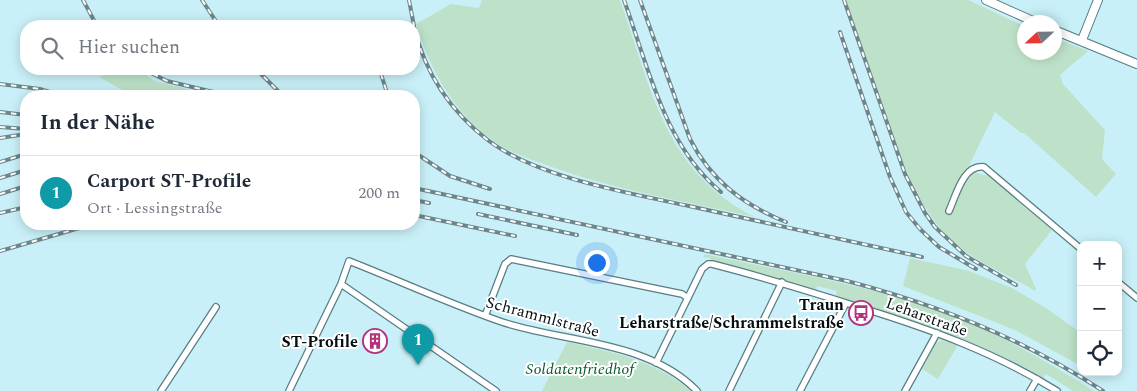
<!DOCTYPE html>
<html lang="de">
<head>
<meta charset="utf-8">
<style>
  :root { --surface:#fff; --page:#f2f2f3; --text:#1f2937; --muted:#747a83; --line:#e0e1e3; --accent:#b45309 }
  body { margin:0; font-family:Spectral,serif; background:var(--page); color:var(--text) }
  .controls { position:absolute; right:15px; bottom:15px; display:grid; overflow:hidden; border-radius:10px; box-shadow:0 2px 12px #0003 }
  .controls button { width:45px; height:45px; display:grid; place-items:center; padding:0; border:0; border-bottom:1px solid var(--line); background:var(--surface); color:var(--text); font:25px sans-serif }
  .compass { position:absolute; left:1017px; top:15px; width:45px; height:45px; border-radius:50%; background:var(--surface); box-shadow:0 2px 12px #0003; rotate:248deg }
  .you { position:absolute; left:596px; top:262px; width:18px; height:18px; margin:-12px; border:4px solid #fff; border-radius:50%; background:#1a73e8; box-shadow:0 0 0 8px #1a73e833 }
  .badge { display:grid; place-items:center; width:32px; height:32px; border-radius:50%; background:var(--accent); color:#fff; font-size:16px; font-weight:700 }
  .pin { position:absolute; translate:-50% -41px; filter:drop-shadow(0 1px 2px #0008) }
  .pin::after { content:''; position:absolute; top:26px; width:18px; height:15px; background:inherit; clip-path:polygon(0 0,100% 0,50% 100%) }
  .list { margin:0; padding:0; list-style:none }
  h2 { display:flex; justify-content:space-between; align-items:center; height:65px; margin:0; padding:0 20px; font-size:21px }
  h2 small { font-size:16px; font-weight:400; color:var(--muted) }
  .list li { display:grid; grid-template-columns:32px 1fr auto; gap:15px; align-items:center; box-sizing:border-box; height:75px; padding:0 20px; border-top:1px solid var(--line) }
  .list b { display:block; font-size:19px; white-space:nowrap }
  .list p { margin:0; font-size:16px; white-space:nowrap; color:var(--muted) }
  .list em { font-size:16px; font-style:normal; color:var(--muted) }
  .icon { flex:none; width:28px; height:28px; fill:none; stroke:currentColor; stroke-width:2; stroke-linecap:round; stroke-linejoin:round }
  .map { position:relative; flex:none; width:1137px; height:391px; overflow:hidden }
  .search { position:absolute; background:var(--surface); box-shadow:0 2px 12px #0003; left:20px; top:20px; width:400px; height:55px; display:flex; align-items:center; gap:12px; box-sizing:border-box; padding:0 18px; border-radius:20px; color:var(--muted); font-size:19px }
  .panel { position:absolute; background:var(--surface); box-shadow:0 2px 12px #0003; left:20px; top:90px; width:400px; height:140px; border-radius:20px }
  .map>svg:first-child { display:block }
  .green { fill:#bee2c9 }
  .lines { fill:none; stroke-linecap:round; stroke-linejoin:round }
  .street-casing { stroke:#587d83; stroke-width:8 }
  .secondary-casing { stroke:#587d83; stroke-width:10 }
  .street { stroke:#fff; stroke-width:5.5 }
  .secondary { stroke:#fff; stroke-width:8 }
  .rail-casing { stroke:#6c868b; stroke-width:4 }
  .rail { stroke:#fff; stroke-width:2; stroke-dasharray:5.5; stroke-linecap:butt }
  .labels { text-anchor:middle; stroke-width:4; stroke-linejoin:round; paint-order:stroke }
  .poi-label { font-size:16px; font-weight:bold; fill:#020e10; stroke:#fff; text-anchor:end }
  .street-label { font-size:16px; fill:#020e10; stroke:#fff }
  .park-label { font-size:16px; font-style:italic; fill:#0a5931; stroke:#fff }
</style>
</head>
<body>
<div class="map">
<svg width="1137" height="391" viewBox="0 0 1137 391">
  <rect width="100%" height="100%" fill="#c9f0f8"/>
  <path class="green" d="M482,0H620C651,87 664,172 755,217C684,201 612,190 544,164C526,158 507,151 492,140C453,111 430,70 416,24L451,4L479,8Z
    M846,0H968L1024,26V52H1054L1055,38L1088,51L1060,75L1063,84L1105,130L1102,159L1116,174L1096,197L1024,133H1021L995,112L969,166L957,185L946,213L951,215L966,179L974,172L983,175H989L1052,230L1025,264L1036,289L1035,291C1005,272 974,263 948,237C911,199 897,145 880,97C869,65 856,33 846,0Z
    M125,69H136L155,81L214,96H133L99,77Z
    M705,254C798,275 905,290 991,333C1027,350 1061,370 1094,391H1073L1046,374L1043,378C979,340 906,318 836,296L837,291L817,286L816,290L712,262L710,258L703,257Z
    M910,258L969,271L1012,288L1046,308L1081,333V366L1015,330L903,286Z
    M942,340L958,345L938,379L922,369L936,343Z
    M567,342C612,352 655,360 691,391H542Z"/>
  <g class="lines">
    <defs>
      <path id="street" d="M949,211C956,196 963,164 984,167L1081,249
        M1118,282L1137,298
        M341,284L496,391
        M485,316L505,264L511,259L682,294L688,298
        M656,363L702,269L708,264H712C763,277 812,292 862,308C930,329 996,353 1057,391
        M161,391L216,307
        M289,391L341,284L349,261C400,281 450,304 502,322C566,343 647,340 697,391
        M729,391L782,282
        M800,391L846,303
        M905,391L937,333
        M1030,391L1037,379"/>
      <path id="secondary" d="M986,0L1035,22
        M1054,30L1137,64
        M1082,40L1098,0"/>
    </defs>
    <use href="#street" class="street-casing"/>
    <use href="#secondary" class="secondary-casing"/>
    <use href="#street" class="street"/>
    <use href="#secondary" class="secondary"/>
    <defs>
      <path id="rail" d="M83,0L97,26
        M202,0L219,26
        M409,0L414,26
        M624,0C648,66 664,145 721,192
        M640,0L690,139C711,181 744,205 786,222
        M844,0L905,174L925,213L935,227L966,256L1016,285
        M414,27C425,73 451,112 489,141C539,178 629,193 689,206C767,223 845,240 922,257
        M840,32L890,177L906,212L920,229L939,247L976,269
        M143,69L167,81L230,96
        M256,69L283,96
        M381,74L388,96
        M0,84L40,89L62,96
        M0,112L26,115
        M0,127L26,129
        M0,138L26,134
        M414,152L450,176L490,189
        M0,162L26,154
        M0,178L26,170
        M414,188L847,281C939,305 1024,339 1103,391
        M0,194L26,186
        M414,200L429,203
        M0,213L26,207
        M478,214L577,235
        M414,215L515,236
        M0,251L93,224"/>
    </defs>
    <use href="#rail" class="rail-casing"/>
    <use href="#rail" class="rail"/>
  </g>
  <defs>
    <symbol id="bus-ring" viewBox="-11 -11 22 22"><circle r="9.5" fill="#fff" stroke="#b2327e" stroke-width="1.5"/><path d="M-5-6H5V4H4V6H2V4H-2V6H-4V4H-5ZM-3.5-4V0h7V-4ZM-3.5 1.2v1.5H-2V1.2ZM2 1.2v1.5H3.5V1.2Z" fill="#b2327e"/></symbol>
    <symbol id="building-ring" viewBox="-11 -11 22 22"><circle r="9.5" fill="#fff" stroke="#b2327e" stroke-width="1.5"/><path d="M-4-6H4V6H1V3H-1V6H-4ZM-2.5-4.3h1.7v1.8h-1.7ZM.8-4.3h1.7v1.8H.8ZM-2.5-1h1.7V.8h-1.7ZM.8-1h1.7V.8H.8Z" fill="#b2327e"/></symbol>
  </defs>
  <g fill-rule="evenodd">
    <use href="#bus-ring" x="847" y="299" width="28" height="28"/>
    <use href="#building-ring" x="361" y="327" width="28" height="28"/>
  </g>
  <g class="labels">
    <g class="poi-label">
      <text x="844" y="310">Traun<tspan x="844" dy="18">Leharstraße/Schrammelstraße</tspan></text>
      <text x="358" y="347">ST-Profile</text>
    </g>
    <g class="street-label">
      <text transform="translate(543 316) rotate(15)" y="6">Schrammlstraße</text>
      <text transform="translate(927 316) rotate(20)" y="6">Leharstraße</text>
    </g>
    <g class="park-label">
      <text x="580" y="374">Soldatenfriedhof</text>
    </g>
  </g>
</svg>
<div class="controls">
<button>+</button>
<button>−</button>
<button><svg class="icon" aria-label="locate" viewBox="0 0 24 24"><circle cx="12" cy="12" r="6"/><path d="M12 2v4M12 18v4M2 12h4M18 12h4"/></svg></button>
</div>
<svg class="compass" viewBox="-18 -18 36 36"><path d="M0-13l5 13h-10z" fill="#e53935"/><path d="M0 13l5-13h-10z" fill="#747a83"/></svg>
<div class="you"></div>
<div class="pin badge" style="left:418px;top:365px;background:#0f9aa8">1</div>
<div class="search"><svg class="icon" aria-label="search" viewBox="0 0 24 24"><circle cx="10" cy="10" r="6"/><path d="M15 15l6 6"/></svg>Hier suchen</div>
<section class="panel">
<h2>In der Nähe<small></small></h2>
<ul class="list">
<li><span class="badge" style="background:#0f9aa8">1</span><div><b>Carport ST-Profile</b><p>Ort · Lessingstraße</p></div><em>200 m</em></li>
</ul>
</section>
</div>
</body>
</html>
